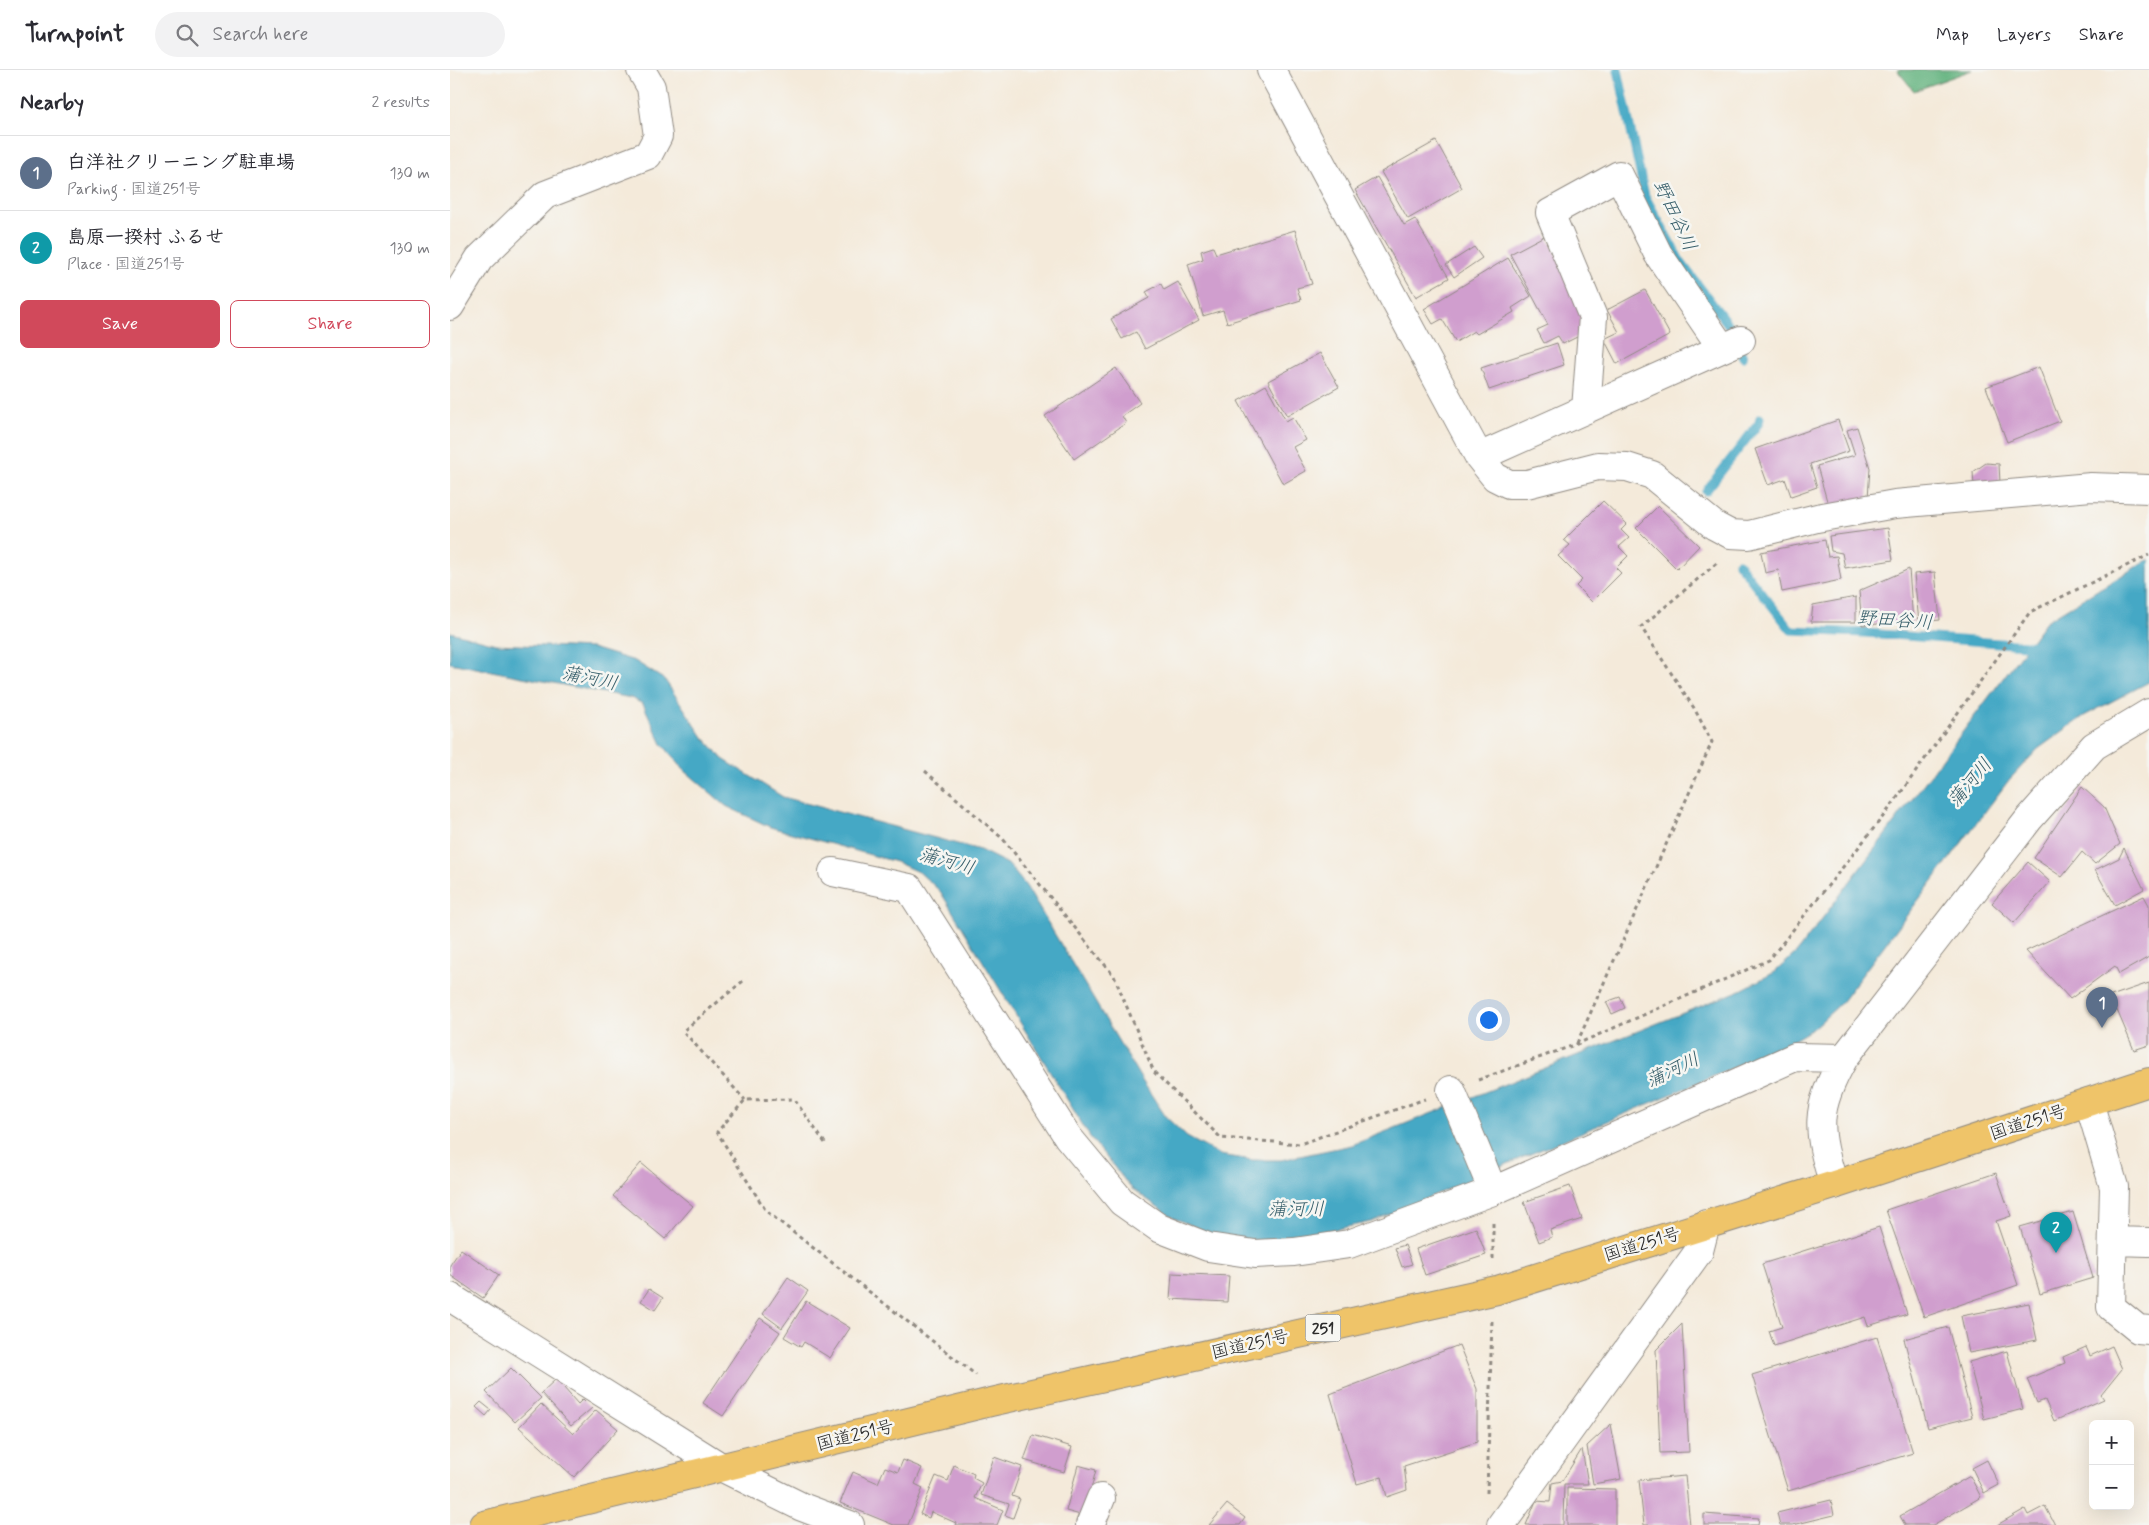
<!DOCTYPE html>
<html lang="en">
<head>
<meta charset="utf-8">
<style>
  :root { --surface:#fff; --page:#f2f2f3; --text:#2b2b33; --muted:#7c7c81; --line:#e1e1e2; --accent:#d1495b }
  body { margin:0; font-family:Mynerve,"Klee One",sans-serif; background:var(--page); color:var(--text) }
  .controls { position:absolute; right:15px; bottom:15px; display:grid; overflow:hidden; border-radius:8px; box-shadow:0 5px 20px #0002 }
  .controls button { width:45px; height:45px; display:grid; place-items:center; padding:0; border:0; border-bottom:1px solid var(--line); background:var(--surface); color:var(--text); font:25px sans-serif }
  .you { position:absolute; left:1038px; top:949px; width:18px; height:18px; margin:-12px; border:4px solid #fff; border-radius:50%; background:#1a73e8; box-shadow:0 0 0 8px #1a73e833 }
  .badge { display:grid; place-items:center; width:32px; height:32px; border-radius:50%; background:var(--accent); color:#fff; font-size:16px; font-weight:700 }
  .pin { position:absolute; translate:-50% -41px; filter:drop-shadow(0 1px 2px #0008) }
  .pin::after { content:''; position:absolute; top:26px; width:18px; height:15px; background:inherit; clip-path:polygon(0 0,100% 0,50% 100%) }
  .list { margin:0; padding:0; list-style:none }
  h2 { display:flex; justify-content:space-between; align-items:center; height:65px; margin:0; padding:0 20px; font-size:21px }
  h2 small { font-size:16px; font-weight:400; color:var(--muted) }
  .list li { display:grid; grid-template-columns:32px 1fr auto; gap:15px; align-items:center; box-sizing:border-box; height:75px; padding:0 20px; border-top:1px solid var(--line) }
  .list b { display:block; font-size:19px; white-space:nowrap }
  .list p { margin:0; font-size:16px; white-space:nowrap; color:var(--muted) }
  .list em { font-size:16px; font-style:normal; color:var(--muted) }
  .actions { display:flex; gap:10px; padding:15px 20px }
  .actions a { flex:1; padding:11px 0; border:1px solid var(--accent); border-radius:8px; text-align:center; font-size:18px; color:var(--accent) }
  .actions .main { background:var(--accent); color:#fff }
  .icon { flex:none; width:28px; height:28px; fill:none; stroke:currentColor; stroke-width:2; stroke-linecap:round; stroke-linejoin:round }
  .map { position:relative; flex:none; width:1699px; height:1455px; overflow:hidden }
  header { display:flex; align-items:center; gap:30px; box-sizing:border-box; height:70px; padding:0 25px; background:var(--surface); border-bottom:1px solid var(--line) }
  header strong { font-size:24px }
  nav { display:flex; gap:28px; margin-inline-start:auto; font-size:18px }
  .search { width:350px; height:45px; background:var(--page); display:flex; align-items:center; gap:12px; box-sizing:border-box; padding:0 18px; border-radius:28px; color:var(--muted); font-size:19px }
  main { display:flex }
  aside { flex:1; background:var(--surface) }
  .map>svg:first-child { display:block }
  .forest { fill:#62b27e; stroke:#466e54 }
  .water { fill:#45a8c5; stroke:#386a78 }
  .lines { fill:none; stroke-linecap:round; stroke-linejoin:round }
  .stream { stroke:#45a8c5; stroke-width:9 }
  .building { fill:#d09ece }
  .minor-casing { stroke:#908a82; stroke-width:30 }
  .highway-casing { stroke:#908a82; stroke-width:30 }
  .path { stroke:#908a82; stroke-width:3; stroke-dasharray:4 4; stroke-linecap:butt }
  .minor { stroke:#fff; stroke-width:28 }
  .highway { stroke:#efc469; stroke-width:28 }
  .labels { text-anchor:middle; stroke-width:5; stroke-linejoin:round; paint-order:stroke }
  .shield { fill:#f6f6f2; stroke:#686867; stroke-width:1 }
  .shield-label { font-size:16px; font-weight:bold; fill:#2b2b2b }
  .street-label { font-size:18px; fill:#2b2b2b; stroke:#f6f6f2 }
  .water-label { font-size:19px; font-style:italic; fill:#355d69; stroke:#f6f6f2 }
</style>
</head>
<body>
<header>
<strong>Turnpoint</strong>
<div class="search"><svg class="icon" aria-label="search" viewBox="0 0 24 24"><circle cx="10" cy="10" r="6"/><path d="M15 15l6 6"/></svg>Search here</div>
<nav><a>Map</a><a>Layers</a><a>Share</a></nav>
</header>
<main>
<aside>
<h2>Nearby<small>2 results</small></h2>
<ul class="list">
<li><span class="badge" style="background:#5c6f8a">1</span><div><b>白洋社クリーニング駐車場</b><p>Parking · 国道251号</p></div><em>130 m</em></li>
<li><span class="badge" style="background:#0f9aa8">2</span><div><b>島原一揆村 ふるせ</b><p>Place · 国道251号</p></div><em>130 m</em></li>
</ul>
<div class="actions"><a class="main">Save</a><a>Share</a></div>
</aside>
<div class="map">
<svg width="1699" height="1455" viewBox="0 0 1699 1455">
  <rect width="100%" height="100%" fill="#f6f6f2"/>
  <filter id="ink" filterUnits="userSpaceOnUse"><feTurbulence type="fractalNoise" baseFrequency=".02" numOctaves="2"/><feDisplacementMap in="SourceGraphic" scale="10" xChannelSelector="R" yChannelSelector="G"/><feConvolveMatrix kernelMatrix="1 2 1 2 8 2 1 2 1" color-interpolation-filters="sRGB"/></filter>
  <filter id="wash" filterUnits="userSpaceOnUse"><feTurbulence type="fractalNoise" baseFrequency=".0096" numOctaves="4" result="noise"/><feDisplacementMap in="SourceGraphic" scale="20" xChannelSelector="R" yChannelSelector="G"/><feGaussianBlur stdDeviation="1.12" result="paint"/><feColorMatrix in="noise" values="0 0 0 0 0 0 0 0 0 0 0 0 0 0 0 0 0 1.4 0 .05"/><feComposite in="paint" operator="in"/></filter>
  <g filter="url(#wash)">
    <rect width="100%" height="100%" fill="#f4eada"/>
    <path class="forest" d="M1447,0H1522L1464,21Z"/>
    <path class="water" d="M1699,489V612L1634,646L1588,679L1559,710L1390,934L1364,958L1332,977L921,1152L847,1167L806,1171L763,1165L722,1147L681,1118L640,1067L490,821L470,803L446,792L320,757L276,736L234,700L212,674L193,634L181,628L0,593V562L46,574L142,578L185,591L215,610L253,667L273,689L333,727L530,780L558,794L576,816L693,1012L716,1047L737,1067L770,1085L802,1090H831L902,1075L1291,920L1325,902L1347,882L1596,551Z"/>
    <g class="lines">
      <path class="stream" d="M1168,0L1195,126L1230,191L1280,257L1293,287
        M1256,421L1309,353L1310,348
        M1288,493L1341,560L1416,563L1589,576"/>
    </g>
    <g id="blocks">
      <path class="building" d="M986,71L1012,118L958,149L931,102Z
        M927,107L954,155L965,149L999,208L966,227L905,120Z
        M845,160L862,214L847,218L851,230L777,253L773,240L753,246L738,194L753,189L751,181L763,177L766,184Z
        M1096,165L1132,231L1129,266L1113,274L1108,266L1094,273L1087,260L1098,255L1060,184Z
        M1024,177L1032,188L1004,207L996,195Z
        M1058,188L1081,226L1062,238L1064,242L1027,264L1024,261L1006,272L992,249L983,254L974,239Z
        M728,212L749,250L695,279L686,262L672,269L661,249L699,228L696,222L711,214L714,220Z
        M1195,220L1220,265L1167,294L1154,269L1169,262L1157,240Z
        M1107,273L1114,295L1039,320L1031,298Z
        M870,283L889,317L837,346L818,311Z
        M1589,297L1610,351L1557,372L1536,317Z
        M666,298L690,333L672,346L676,353L624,389L595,346Z
        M816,315L836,351L843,347L856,370L843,377L856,401L833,414L788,331Z
        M1388,350L1399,381L1360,394L1367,417L1341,426L1335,409L1318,415L1305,379Z
        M1407,357L1420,398L1418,428L1379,438L1367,396L1405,385L1397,360Z
        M1536,393L1549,394L1550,413L1524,416L1523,402Z
        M1153,431L1177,454L1171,460L1179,468L1169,477L1178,486L1166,498L1171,503L1142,532L1126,516L1132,510L1108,486L1120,475L1114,470Z
        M1208,436L1249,476L1227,499L1186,458Z
        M1438,458L1443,490L1395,498L1392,483L1381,481L1379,466Z
        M1375,470L1378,487L1387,486L1391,510L1332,522L1328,500L1315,503L1311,482Z
        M1459,499L1463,552L1412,555L1409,521Z
        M1485,502L1490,550L1469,552L1464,504Z
        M1406,527V552H1361L1363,535Z
        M1632,717L1654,737L1670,774L1645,794L1632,782L1612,807L1584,788Z
        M1674,778L1694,819L1665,835L1645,800L1669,788Z
        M1578,792L1600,812L1564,853L1542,833Z
        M1694,826L1699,835V887L1669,904L1665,896L1620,929L1576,881Z
        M1699,913V975L1684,980L1661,926Z
        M1170,927L1175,938L1162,944L1156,932Z
        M191,1093L243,1136L215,1169L163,1126Z
        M1546,1103L1561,1146L1546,1151L1568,1215L1474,1247L1436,1140Z
        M1120,1116L1132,1149L1100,1160L1102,1167L1089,1172L1074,1132Z
        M1623,1142L1643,1208L1590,1224L1570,1157Z
        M1429,1157L1457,1244L1418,1256L1415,1247L1324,1276L1319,1261L1332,1257L1312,1194Z
        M1026,1158L1036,1185L975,1205L966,1179Z
        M955,1175L962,1194L952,1197L945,1178Z
        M11,1179L49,1205L33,1228L0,1205V1195Z
        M722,1203L779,1206L777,1232L720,1229Z
        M338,1207L358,1221L332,1258L313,1244Z
        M199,1219L213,1228L205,1240L191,1231Z
        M356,1231L400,1258L380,1288L354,1272L351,1277L334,1267Z
        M1579,1233L1587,1270L1519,1283L1511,1246Z
        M310,1248L330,1262L273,1346L253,1333Z
        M1232,1254L1239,1382L1210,1383L1206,1280Z
        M1498,1257L1522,1347L1478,1358L1454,1269Z
        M1427,1267L1463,1383L1338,1421L1302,1305Z
        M1009,1275L1027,1319V1372L954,1396L957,1420L937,1427L932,1407L907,1414L880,1324Z
        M1662,1276L1672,1299L1651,1325L1654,1329L1604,1351L1595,1330L1587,1333L1577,1309L1615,1293L1613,1287L1636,1277L1640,1286Z
        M1557,1281L1573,1339L1534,1349L1519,1292Z
        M61,1298L91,1328L65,1352L36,1322Z
        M106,1309L128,1334L133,1329L142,1338L121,1356L91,1323Z
        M31,1332L41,1340L36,1346L26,1337Z
        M91,1334L123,1364L146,1340L168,1359L124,1407L69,1357Z
        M1161,1354L1171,1409L1143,1414L1137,1376Z
        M583,1365L622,1377L614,1402L574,1390Z
        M1132,1379L1138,1414H1114L1113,1455H1076L1086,1431L1100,1432L1102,1413L1112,1411Z
        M544,1387L572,1397L562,1426L570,1429L563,1448L555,1445L559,1434L531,1425Z
        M453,1390L472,1398L465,1414L473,1418L458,1455H444L390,1433L403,1402L428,1413L435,1397L448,1402Z
        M1537,1390L1549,1415L1534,1423L1522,1398Z
        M504,1395L524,1404L523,1408L532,1413L525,1428L553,1440L547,1455H505L506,1453L481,1442L479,1448L470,1444L486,1406L498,1411Z
        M628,1395L646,1400L634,1446L616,1441Z
        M1235,1406L1240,1455H1194L1189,1410Z
        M1520,1406L1531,1427L1483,1455H1455L1450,1446Z
        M1117,1418L1165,1419V1455H1117Z
        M1381,1430L1384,1445L1343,1455H1330L1327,1443Z
        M777,1434L795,1448L790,1455H759Z
        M1595,1436L1605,1455H1547L1575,1439L1578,1445Z
        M1254,1444L1309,1448L1308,1455H1254Z"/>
    </g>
  </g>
  <g filter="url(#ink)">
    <use href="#blocks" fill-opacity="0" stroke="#908a82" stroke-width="1"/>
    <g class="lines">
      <defs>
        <path id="minor" d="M821,0L1029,387L1045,407L1059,414H1077L1148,396L1177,397L1202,405L1265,456L1280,464L1299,465L1367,448L1445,434L1641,417L1699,419
          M0,236L29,189L95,125L198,85L208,66L201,17L191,0
          M1136,339L1143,247L1100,143L1169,105L1208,184L1272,278
          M1029,387L1291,270
          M383,802L459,818L618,1067L672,1132L709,1158L758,1177L805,1184L844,1182L899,1174L1043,1121L1345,987L1394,988
          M1001,1020L1043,1121
          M1639,1032L1664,1117L1661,1237L1688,1259L1699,1260
          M1384,1115C1367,1060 1364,1040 1394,988L1579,749L1644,676L1699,643
          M1663,1171L1699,1172
          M0,1227L271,1397L352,1437L400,1455
          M640,1455L651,1428
          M1051,1455L1249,1181L1256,1154"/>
        <path id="highway" d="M34,1455L541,1332L1047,1220L1384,1115L1699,1012"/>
      </defs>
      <use href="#minor" class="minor-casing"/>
      <use href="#highway" class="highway-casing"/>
      <path class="path" d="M475,701L553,769L664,906L704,1002L771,1068L850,1074L975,1029
        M293,911L233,961L295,1030
        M1127,973L1262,672L1244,638L1191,557L1268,492
        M1028,1010L1127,974L1319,890L1439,739L1580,542L1699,485
        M375,1073L344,1029L295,1030L267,1062L316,1141L526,1305
        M1043,1189V1152
        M1037,1423L1042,1250"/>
      <use href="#minor" class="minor"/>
      <use href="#highway" class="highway"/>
    </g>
  </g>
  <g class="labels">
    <rect class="shield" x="855.5" y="1244.5" width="35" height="27" rx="4"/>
    <g class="shield-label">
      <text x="873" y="1264">251</text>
    </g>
    <g class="street-label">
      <text transform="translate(1578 1052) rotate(-18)" y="6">国道251号</text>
      <text transform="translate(1192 1174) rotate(-17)" y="6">国道251号</text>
      <text transform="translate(800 1274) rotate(-13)" y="6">国道251号</text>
      <text transform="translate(405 1365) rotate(-14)" y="6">国道251号</text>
    </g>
    <g class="water-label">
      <text transform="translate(1226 145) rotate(65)" y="7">野田谷川</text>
      <text transform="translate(1445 549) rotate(4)" y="7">野田谷川</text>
      <text transform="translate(140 607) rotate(12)" y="7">蒲河川</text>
      <text transform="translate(1519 712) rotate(-50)" y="7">蒲河川</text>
      <text transform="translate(497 790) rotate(16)" y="7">蒲河川</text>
      <text transform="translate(1222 999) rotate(-25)" y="7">蒲河川</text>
      <text x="846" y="1145">蒲河川</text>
    </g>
  </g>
</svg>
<div class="controls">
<button>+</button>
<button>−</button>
</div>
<div class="you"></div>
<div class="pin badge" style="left:1652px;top:958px;background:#5c6f8a">1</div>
<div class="pin badge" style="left:1606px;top:1183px;background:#0f9aa8">2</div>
</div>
</main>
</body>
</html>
